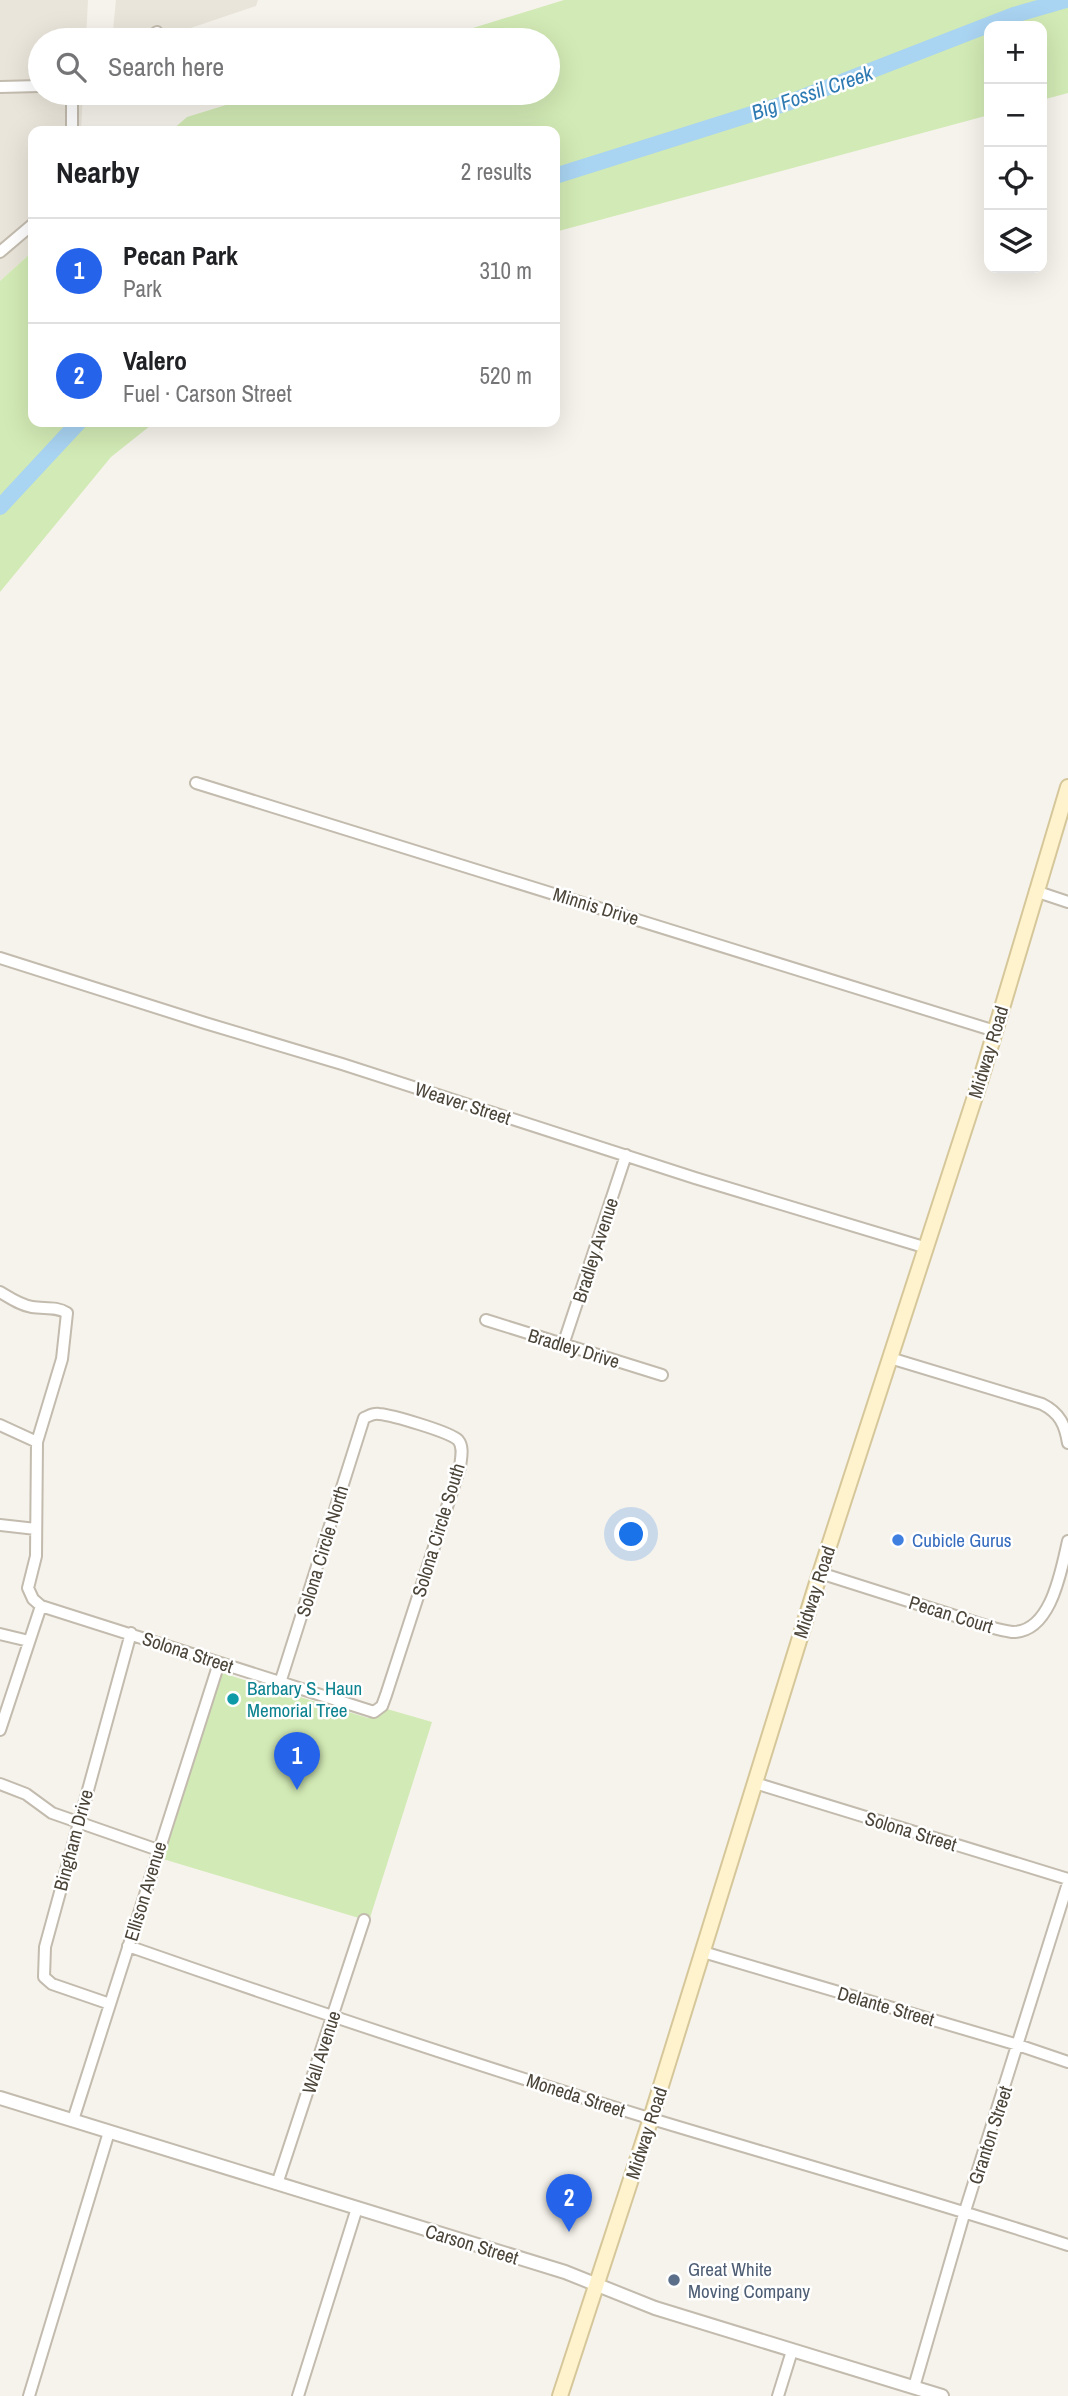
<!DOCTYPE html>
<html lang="en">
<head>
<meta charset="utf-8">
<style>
  :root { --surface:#fff; --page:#f6f6f6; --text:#202124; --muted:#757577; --line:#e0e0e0; --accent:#2563eb }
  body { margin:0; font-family:"Archivo Narrow",sans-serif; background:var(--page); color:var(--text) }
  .controls { position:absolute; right:21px; top:21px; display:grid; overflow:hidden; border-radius:14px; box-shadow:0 7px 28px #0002 }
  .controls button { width:63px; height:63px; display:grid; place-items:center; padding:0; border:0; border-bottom:2px solid var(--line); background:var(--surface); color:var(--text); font:35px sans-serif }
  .you { position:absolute; left:632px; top:1535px; width:24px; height:24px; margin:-18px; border:5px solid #fff; border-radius:50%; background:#1a73e8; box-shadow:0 0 0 10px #1a73e833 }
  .badge { display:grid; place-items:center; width:46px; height:46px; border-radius:50%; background:var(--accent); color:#fff; font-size:23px; font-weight:700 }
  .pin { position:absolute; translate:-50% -58px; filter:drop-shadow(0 2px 4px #0008) }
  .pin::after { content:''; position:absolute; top:37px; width:24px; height:21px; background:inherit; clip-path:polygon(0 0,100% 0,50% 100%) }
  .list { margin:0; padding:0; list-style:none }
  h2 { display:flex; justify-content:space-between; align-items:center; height:91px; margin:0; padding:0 28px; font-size:30px }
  h2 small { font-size:23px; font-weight:400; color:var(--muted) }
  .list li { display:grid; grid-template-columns:46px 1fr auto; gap:21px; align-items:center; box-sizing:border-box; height:105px; padding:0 28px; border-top:2px solid var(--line) }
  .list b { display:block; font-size:26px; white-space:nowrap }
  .list p { margin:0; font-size:23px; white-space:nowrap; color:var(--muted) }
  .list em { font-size:23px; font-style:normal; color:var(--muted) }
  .icon { flex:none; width:38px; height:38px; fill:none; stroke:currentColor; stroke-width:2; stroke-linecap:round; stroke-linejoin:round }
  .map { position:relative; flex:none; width:1068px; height:2396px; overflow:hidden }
  .search { position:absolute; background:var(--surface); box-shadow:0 7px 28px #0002; left:28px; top:28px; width:532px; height:77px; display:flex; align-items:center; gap:18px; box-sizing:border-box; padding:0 24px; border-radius:38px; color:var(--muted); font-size:26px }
  .panel { position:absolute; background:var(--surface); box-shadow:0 7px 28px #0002; left:28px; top:126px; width:532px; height:301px; border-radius:14px }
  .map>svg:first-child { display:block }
  .residential { fill:#eae5da }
  .green { fill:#d2eab5 }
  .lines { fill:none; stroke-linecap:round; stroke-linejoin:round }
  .stream { stroke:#a9d4f2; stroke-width:2.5 }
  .river { stroke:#a9d4f2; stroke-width:16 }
  .minor-casing { stroke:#c2bbae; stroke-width:14 }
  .tertiary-casing { stroke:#c2bbae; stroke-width:16 }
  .secondary-casing { stroke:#d6c79b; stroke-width:18 }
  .minor { stroke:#fff; stroke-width:10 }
  .tertiary { stroke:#fff; stroke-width:12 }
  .secondary { stroke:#fff3cd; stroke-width:14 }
  .shop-dot { fill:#3f7fe0; stroke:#fff; stroke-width:2.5 }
  .culture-dot { fill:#0f9aa8; stroke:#fff; stroke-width:2.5 }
  .service-dot { fill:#5c6f8a; stroke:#fff; stroke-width:2.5 }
  .labels { text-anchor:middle; stroke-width:5; stroke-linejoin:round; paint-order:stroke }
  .street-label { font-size:19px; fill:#4b4439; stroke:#fff }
  .shop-label { font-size:19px; fill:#366cbe; stroke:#fff; text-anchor:start }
  .culture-label { font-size:19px; fill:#0d838f; stroke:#fff; text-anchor:start }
  .service-label { font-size:19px; fill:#4e5e75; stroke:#fff; text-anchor:start }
  .water-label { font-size:21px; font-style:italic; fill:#2e7ab2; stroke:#fff }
</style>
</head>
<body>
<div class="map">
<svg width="1068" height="2396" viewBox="0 0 1068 2396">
  <rect width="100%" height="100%" fill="#f6f3ec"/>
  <path class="residential" d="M0,0H88L86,40H40V93H83L81,131H33V251L0,281Z
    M116,0H258L256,6L155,40H112Z"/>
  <path class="green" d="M564,0H1068V93L1042,100V26H989V115L555,232V131H171L187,117L265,93H548V40H434Z
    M33,251V422H155L111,457L0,592V281Z
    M222,1673L368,1718L387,1709L432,1722L369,1921L163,1859Z"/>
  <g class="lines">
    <path class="stream" d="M1042,0L1043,7"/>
    <path class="river" d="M555,176L790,102L1014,15L1066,0
      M0,507L79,422"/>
    <defs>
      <path id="minor" d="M147,40L157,32
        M0,87L40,86
        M72,131V93
        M0,252L33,224
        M196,783L995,1031
        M1035,891L1068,902
        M0,958L205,1023L342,1064L695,1178L927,1248
        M0,1292C10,1298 20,1305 32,1307C45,1309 56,1306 67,1313L62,1359L37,1442L36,1556L28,1588L33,1599L41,1606L374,1712L382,1706L386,1695L460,1467C461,1458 464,1447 458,1440C450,1432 392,1415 379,1414C373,1413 369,1416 364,1418L280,1683
        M486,1320L662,1375
        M563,1345L626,1155
        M890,1358L1042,1404C1060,1413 1065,1425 1068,1443
        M0,1425L37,1442
        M0,1525L36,1529
        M820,1573L990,1627C997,1629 1005,1631 1012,1632C1051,1633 1061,1571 1068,1541
        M0,1634L29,1641
        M0,1730L41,1606
        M755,1783L1068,1879
        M0,1784L26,1794L52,1813L158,1850
        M128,1946C302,2007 476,2065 652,2119C791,2161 930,2200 1068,2245
        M703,1952L1018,2045L1068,2062
        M110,2004L52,1984L44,1977L45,1947L131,1633
        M73,2120L219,1663
        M277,2184L364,1920
        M914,2387L965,2211L1068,1883
        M29,2396L109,2132
        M298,2396L357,2208
        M778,2396L792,2351"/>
      <path id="tertiary" d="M0,2098L565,2272L655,2308L942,2396"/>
      <path id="secondary" d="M560,2396L651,2118L815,1589L982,1075L1068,787"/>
    </defs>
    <use href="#minor" class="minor-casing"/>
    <use href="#tertiary" class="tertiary-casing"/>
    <use href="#secondary" class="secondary-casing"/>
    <use href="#minor" class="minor"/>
    <use href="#tertiary" class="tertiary"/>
    <use href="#secondary" class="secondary"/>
  </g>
  <circle class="shop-dot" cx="898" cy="1540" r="7"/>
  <circle class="culture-dot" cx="233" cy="1699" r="7"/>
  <circle class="service-dot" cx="674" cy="2280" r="7"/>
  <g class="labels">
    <g class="street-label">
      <text transform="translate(596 906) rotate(17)" y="7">Minnis Drive</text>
      <text transform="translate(988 1052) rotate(-73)" y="7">Midway Road</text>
      <text transform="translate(463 1103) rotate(18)" y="7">Weaver Street</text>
      <text transform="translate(595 1250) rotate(-72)" y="7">Bradley Avenue</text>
      <text transform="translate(574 1348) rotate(17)" y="7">Bradley Drive</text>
      <text transform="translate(438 1530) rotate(-73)" y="7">Solona Circle South</text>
      <text transform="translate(322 1551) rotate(-73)" y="7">Solona Circle North</text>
      <text transform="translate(814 1592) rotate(-72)" y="7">Midway Road</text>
      <text transform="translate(951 1614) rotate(17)" y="7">Pecan Court</text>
      <text transform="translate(188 1652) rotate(18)" y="7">Solona Street</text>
      <text transform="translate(911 1831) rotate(17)" y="7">Solona Street</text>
      <text transform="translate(73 1840) rotate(-75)" y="7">Bingham Drive</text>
      <text transform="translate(145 1891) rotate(-73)" y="7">Ellison Avenue</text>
      <text transform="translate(886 2006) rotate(16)" y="7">Delante Street</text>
      <text transform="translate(321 2052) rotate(-72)" y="7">Wall Avenue</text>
      <text transform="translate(576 2095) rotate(18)" y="7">Moneda Street</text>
      <text transform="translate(646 2133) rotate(-72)" y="7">Midway Road</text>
      <text transform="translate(990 2135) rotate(-72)" y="7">Granton Street</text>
      <text transform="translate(472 2244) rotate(17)" y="7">Carson Street</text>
    </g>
    <g class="shop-label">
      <text x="912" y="1547">Cubicle Gurus</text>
    </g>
    <g class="culture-label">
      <text x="247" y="1695">Barbary S. Haun<tspan x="247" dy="22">Memorial Tree</tspan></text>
    </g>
    <g class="service-label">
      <text x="688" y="2276">Great White<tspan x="688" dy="22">Moving Company</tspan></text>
    </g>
    <g class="water-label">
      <text transform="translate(812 93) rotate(-19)" y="7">Big Fossil Creek</text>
    </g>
  </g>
</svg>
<div class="controls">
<button>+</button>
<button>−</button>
<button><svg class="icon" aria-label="locate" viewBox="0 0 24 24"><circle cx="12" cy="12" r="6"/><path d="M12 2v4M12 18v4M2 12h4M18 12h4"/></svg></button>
<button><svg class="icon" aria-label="layers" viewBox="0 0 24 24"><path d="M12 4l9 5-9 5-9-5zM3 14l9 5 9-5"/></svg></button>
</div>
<div class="you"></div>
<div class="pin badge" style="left:297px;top:1790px">1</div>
<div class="pin badge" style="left:569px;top:2232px">2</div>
<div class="search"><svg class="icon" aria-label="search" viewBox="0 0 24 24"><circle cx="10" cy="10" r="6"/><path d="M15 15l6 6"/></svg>Search here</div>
<section class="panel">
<h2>Nearby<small>2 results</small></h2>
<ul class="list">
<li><span class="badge">1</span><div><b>Pecan Park</b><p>Park</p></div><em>310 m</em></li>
<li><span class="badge">2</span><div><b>Valero</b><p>Fuel · Carson Street</p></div><em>520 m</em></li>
</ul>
</section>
</div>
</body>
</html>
